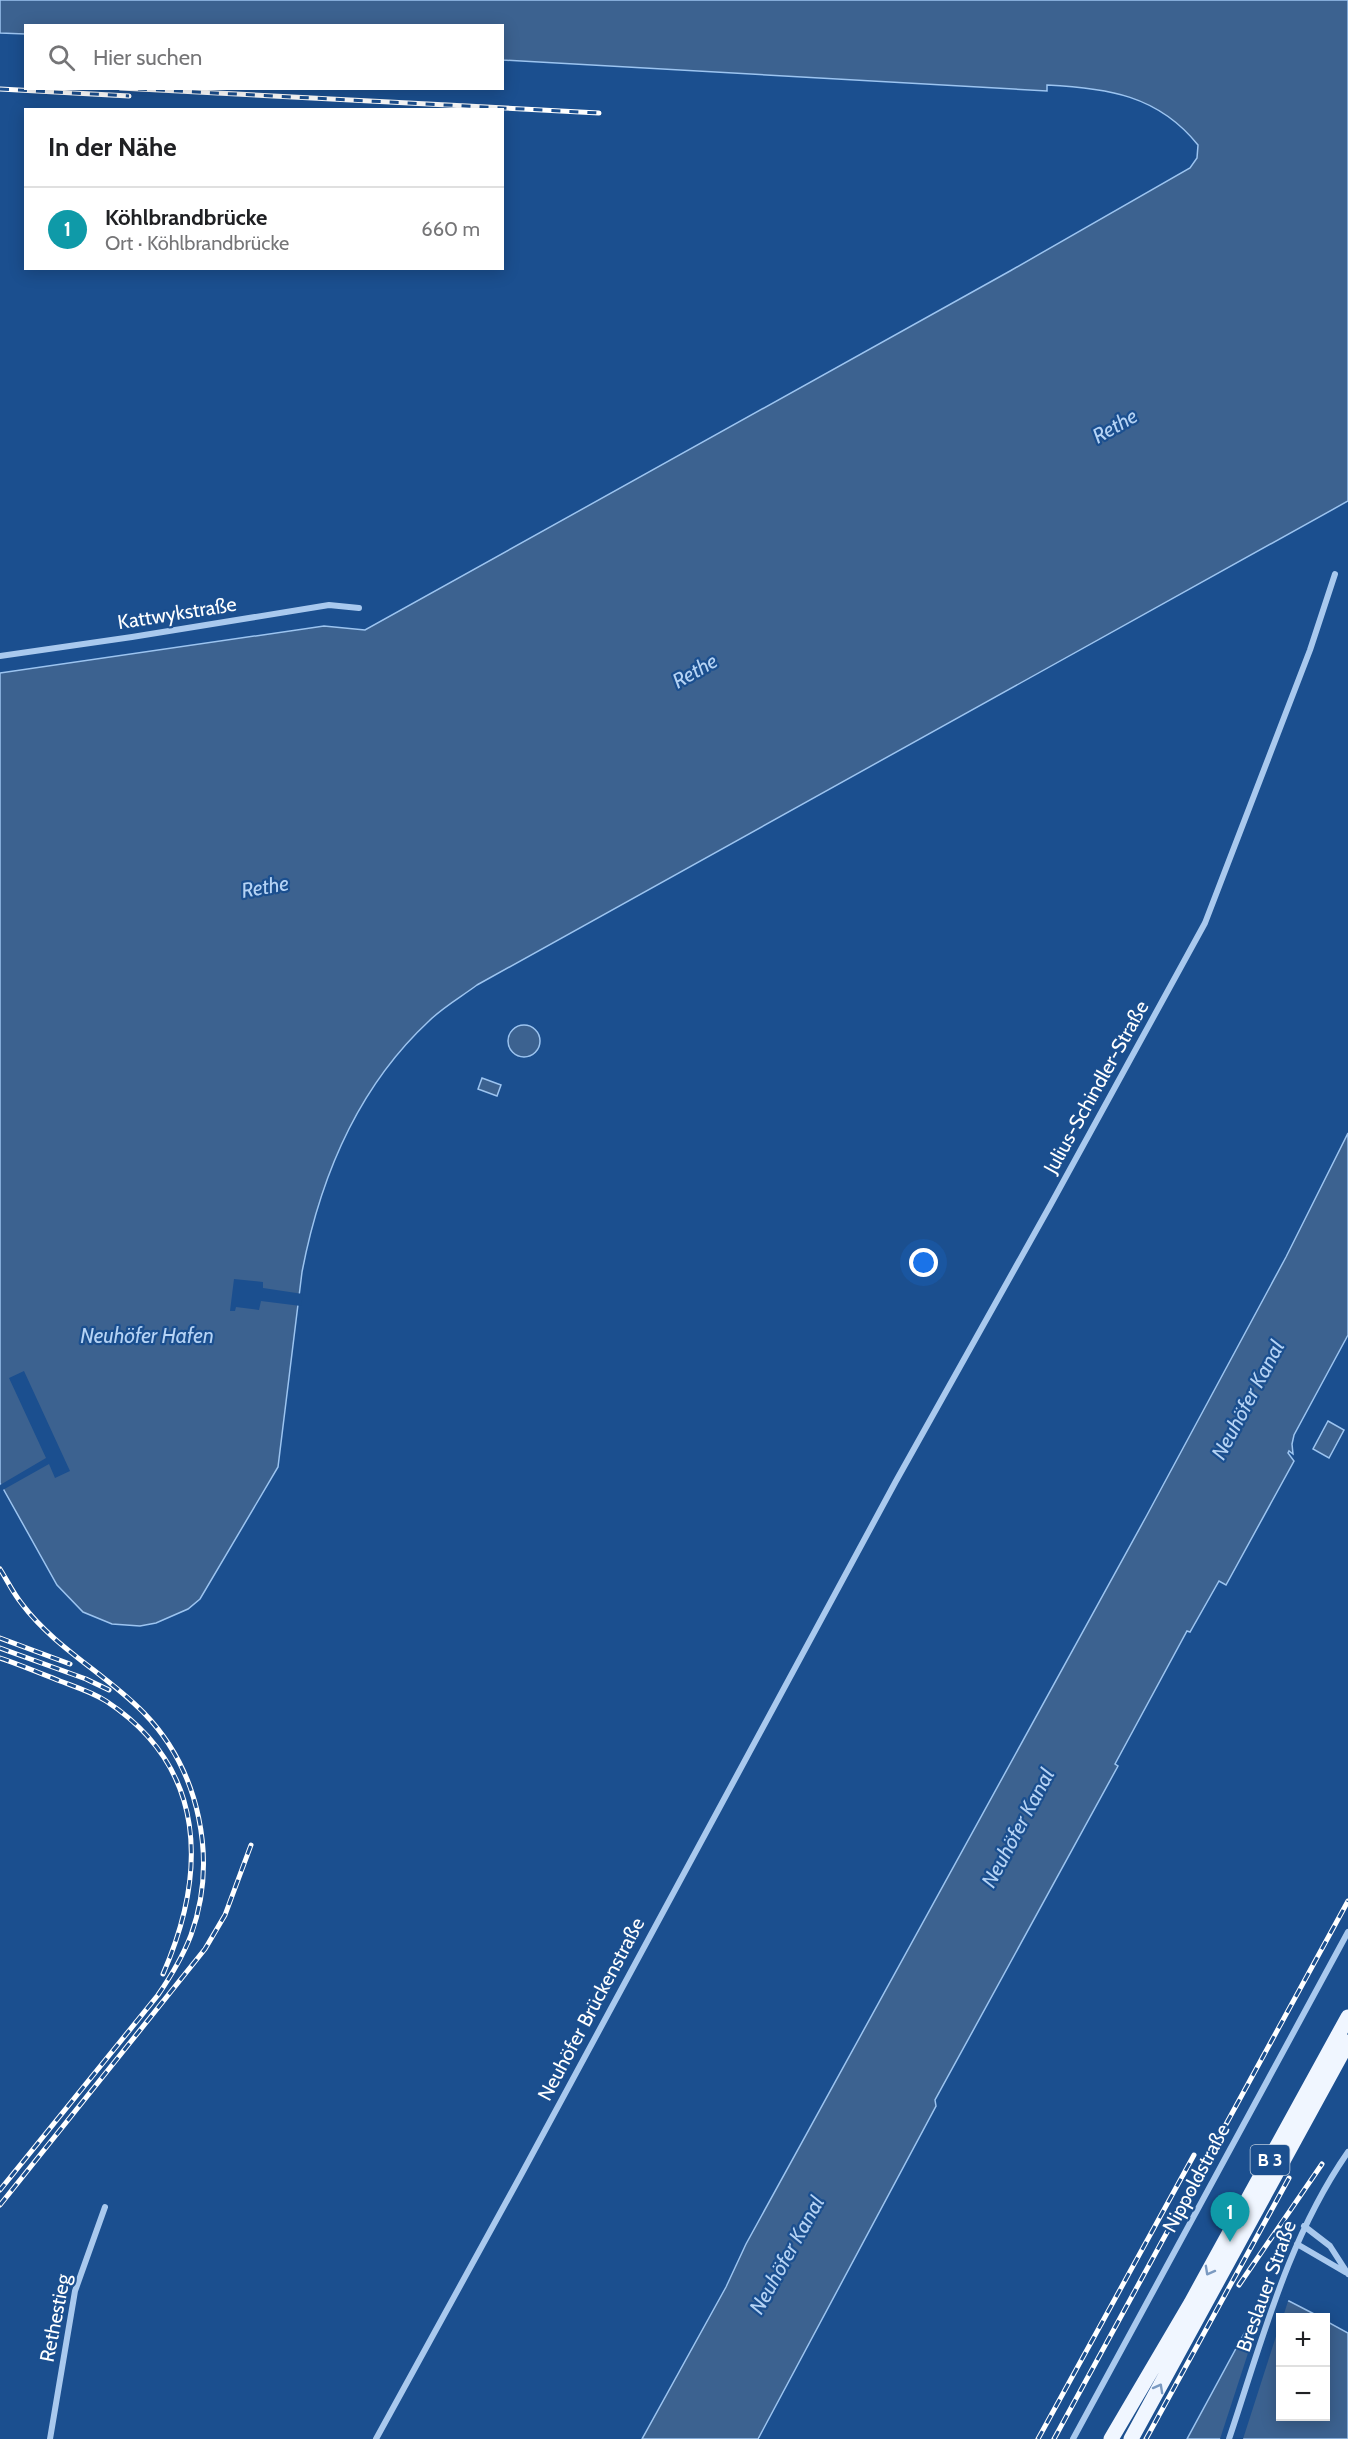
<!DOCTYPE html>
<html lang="de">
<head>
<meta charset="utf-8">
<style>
  :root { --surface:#fff; --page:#f2f2f2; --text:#202124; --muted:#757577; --line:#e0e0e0; --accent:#1a73e8 }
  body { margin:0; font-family:Cabin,sans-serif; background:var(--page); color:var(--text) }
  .controls { position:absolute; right:18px; bottom:18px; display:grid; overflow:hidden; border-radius:0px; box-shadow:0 3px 15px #0003 }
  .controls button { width:54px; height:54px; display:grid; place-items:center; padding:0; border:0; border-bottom:2px solid var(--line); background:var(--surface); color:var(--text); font:30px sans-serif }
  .you { position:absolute; left:924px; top:1263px; width:21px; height:21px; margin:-15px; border:4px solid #fff; border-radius:50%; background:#1a73e8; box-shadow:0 0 0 9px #1a73e833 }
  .badge { display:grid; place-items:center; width:39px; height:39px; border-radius:50%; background:var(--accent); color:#fff; font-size:20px; font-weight:700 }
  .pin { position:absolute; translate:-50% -50px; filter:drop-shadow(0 2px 3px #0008) }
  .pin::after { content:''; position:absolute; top:32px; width:21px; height:18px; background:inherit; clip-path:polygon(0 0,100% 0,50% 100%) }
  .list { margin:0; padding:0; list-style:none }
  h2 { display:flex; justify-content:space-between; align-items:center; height:78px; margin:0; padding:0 24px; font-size:26px }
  h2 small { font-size:20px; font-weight:400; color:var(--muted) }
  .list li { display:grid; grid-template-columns:39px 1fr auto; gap:18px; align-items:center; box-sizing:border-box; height:84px; padding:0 24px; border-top:2px solid var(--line) }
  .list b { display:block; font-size:22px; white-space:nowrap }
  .list p { margin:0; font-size:20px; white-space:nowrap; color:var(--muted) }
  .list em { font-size:20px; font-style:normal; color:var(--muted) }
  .icon { flex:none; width:33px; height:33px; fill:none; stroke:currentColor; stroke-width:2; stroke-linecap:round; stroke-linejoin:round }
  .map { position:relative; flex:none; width:1348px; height:2439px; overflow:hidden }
  .search { position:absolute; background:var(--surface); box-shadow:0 3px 15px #0003; left:24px; top:24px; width:480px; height:66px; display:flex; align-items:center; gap:15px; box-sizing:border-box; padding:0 21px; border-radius:0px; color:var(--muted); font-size:22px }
  .panel { position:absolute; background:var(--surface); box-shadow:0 3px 15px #0003; left:24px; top:108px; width:480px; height:162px; border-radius:0px }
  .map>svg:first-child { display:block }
  .water { fill:#3c6290; stroke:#9cc4f0; stroke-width:1.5 }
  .pier { fill:#1b4f8f }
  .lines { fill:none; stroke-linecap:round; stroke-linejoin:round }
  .street { stroke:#a9c9ee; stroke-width:6 }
  .primary { stroke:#f0f6ff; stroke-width:15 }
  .rail-casing { stroke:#fff; stroke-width:5 }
  .rail { stroke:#1b4f8f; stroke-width:3; stroke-dasharray:9; stroke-linecap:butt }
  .oneway { stroke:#7b9ac1 }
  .labels { text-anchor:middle; stroke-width:4.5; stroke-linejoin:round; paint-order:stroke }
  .shield { fill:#1b4f8f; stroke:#bbcadd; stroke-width:1.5 }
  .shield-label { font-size:18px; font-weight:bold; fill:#fff }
  .street-label { font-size:20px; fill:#fff; stroke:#1b4f8f }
  .water-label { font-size:21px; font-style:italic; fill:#b5d3f5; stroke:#1b4f8f }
</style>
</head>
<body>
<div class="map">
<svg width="1348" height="2439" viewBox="0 0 1348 2439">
  <rect width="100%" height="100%" fill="#1b4f8f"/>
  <path class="water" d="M0,0H1348V501L477,985C461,997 443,1007 429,1021C358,1087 320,1178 302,1272L278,1467L200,1599L188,1609L156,1623L140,1626L112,1624L83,1612L57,1585L0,1483V673L324,626L365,630L1010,271L1190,168L1197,158L1198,145C1158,95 1107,88 1047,85V91L503,60L502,26H26L25,34L0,33Z
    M508 1041a16 16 0 1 1 32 0a16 16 0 1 1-32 0Z
    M482,1078L501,1085L497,1096L478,1089Z
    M1348,1133V1335L1294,1435L1292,1444L1293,1454L1289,1451L1288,1453L1294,1461L1226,1585L1219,1581L1190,1632L1187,1631L1115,1764L1118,1766L935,2100L936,2106L758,2439H642L726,2287L746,2244L1147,1515L1286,1257Z
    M1328,1421L1344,1430L1329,1458L1313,1449Z
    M1272,2299L1289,2301L1320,2317L1280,2318V2416H1326V2321L1348,2333V2439H1187L1259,2306Z"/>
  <path class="pier" d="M234,1279L263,1282V1288L303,1294L301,1306L261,1301L259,1310L236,1307L235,1311H230Z
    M24,1371L70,1471L55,1478L49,1464L1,1491L0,1485L46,1458L9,1378Z
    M1271,2296L1289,2298L1283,2317L1280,2318V2324L1243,2439H1220L1266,2298Z"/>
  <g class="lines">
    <path class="street" d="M0,656L132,637L329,605L359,608
      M1304,2226L1330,2246L1348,2274
      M1297,2244L1345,2272
      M50,2439L75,2291L105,2207
      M376,2439L521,2175L896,1481L1051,1204L1205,923L1310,650L1335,574
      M1073,2439L1348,1932
      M1229,2439C1262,2341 1288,2238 1348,2152"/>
    <path class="primary" d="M1111,2439L1191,2303L1348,2017
      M1131,2439L1348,2042"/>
    <defs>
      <path id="rail" d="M120,88L599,113
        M0,89L129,96
        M0,1569C7,1580 13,1593 22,1604C55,1648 106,1674 144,1713C200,1771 218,1860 191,1935C183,1956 171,1976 158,1995L0,2190
        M0,1638L70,1664
        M0,1648L86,1679L109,1690
        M0,1658C21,1665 40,1673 60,1681C76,1687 92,1692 106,1701C208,1768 207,1873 163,1974
        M0,2205L205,1949L225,1915L251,1845
        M1239,2285L1322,2164
        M1038,2439L1194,2155
        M1054,2439L1348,1901
        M1146,2439L1289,2178"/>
    </defs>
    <use href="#rail" class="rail-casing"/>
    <use href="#rail" class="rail"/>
  </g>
  <defs><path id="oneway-chevron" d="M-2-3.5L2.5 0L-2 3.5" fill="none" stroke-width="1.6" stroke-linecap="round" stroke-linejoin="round" transform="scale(1.5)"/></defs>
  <g class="oneway">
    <use href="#oneway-chevron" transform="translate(1209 2271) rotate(119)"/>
    <use href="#oneway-chevron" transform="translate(1159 2388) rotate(-61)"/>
  </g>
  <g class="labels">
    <rect class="shield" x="1250.5" y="2145" width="39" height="30" rx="4.5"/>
    <g class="shield-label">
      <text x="1270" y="2166">B 3</text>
    </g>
    <g class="street-label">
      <text transform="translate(177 613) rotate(-9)" y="7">Kattwykstraße</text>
      <text transform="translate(1096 1087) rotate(-61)" y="7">Julius-Schindler-Straße</text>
      <text transform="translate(591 2009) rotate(-62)" y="7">Neuhöfer Brückenstraße</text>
      <text transform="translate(1196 2178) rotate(-62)" y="7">Nippoldstraße</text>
      <text transform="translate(1266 2286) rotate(-70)" y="7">Breslauer Straße</text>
      <text transform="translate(55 2318) rotate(-79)" y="7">Rethestieg</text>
    </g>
    <g class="water-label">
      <text transform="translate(1115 426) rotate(-30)" y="7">Rethe</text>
      <text transform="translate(695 671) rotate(-30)" y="7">Rethe</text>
      <text transform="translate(265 887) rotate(-10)" y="7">Rethe</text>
      <text x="147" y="1343">Neuhöfer Hafen</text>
      <text transform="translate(1248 1400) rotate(-62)" y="7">Neuhöfer Kanal</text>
      <text transform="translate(1018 1828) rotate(-62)" y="7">Neuhöfer Kanal</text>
      <text transform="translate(787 2255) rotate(-61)" y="7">Neuhöfer Kanal</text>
    </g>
  </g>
</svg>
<div class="controls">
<button>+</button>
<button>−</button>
</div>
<div class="you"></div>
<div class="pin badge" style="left:1230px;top:2242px;background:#0f9aa8">1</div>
<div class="search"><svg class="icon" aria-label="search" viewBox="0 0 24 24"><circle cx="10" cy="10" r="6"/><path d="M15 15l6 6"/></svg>Hier suchen</div>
<section class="panel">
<h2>In der Nähe<small></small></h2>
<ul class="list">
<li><span class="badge" style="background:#0f9aa8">1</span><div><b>Köhlbrandbrücke</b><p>Ort · Köhlbrandbrücke</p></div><em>660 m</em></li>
</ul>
</section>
</div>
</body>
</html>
